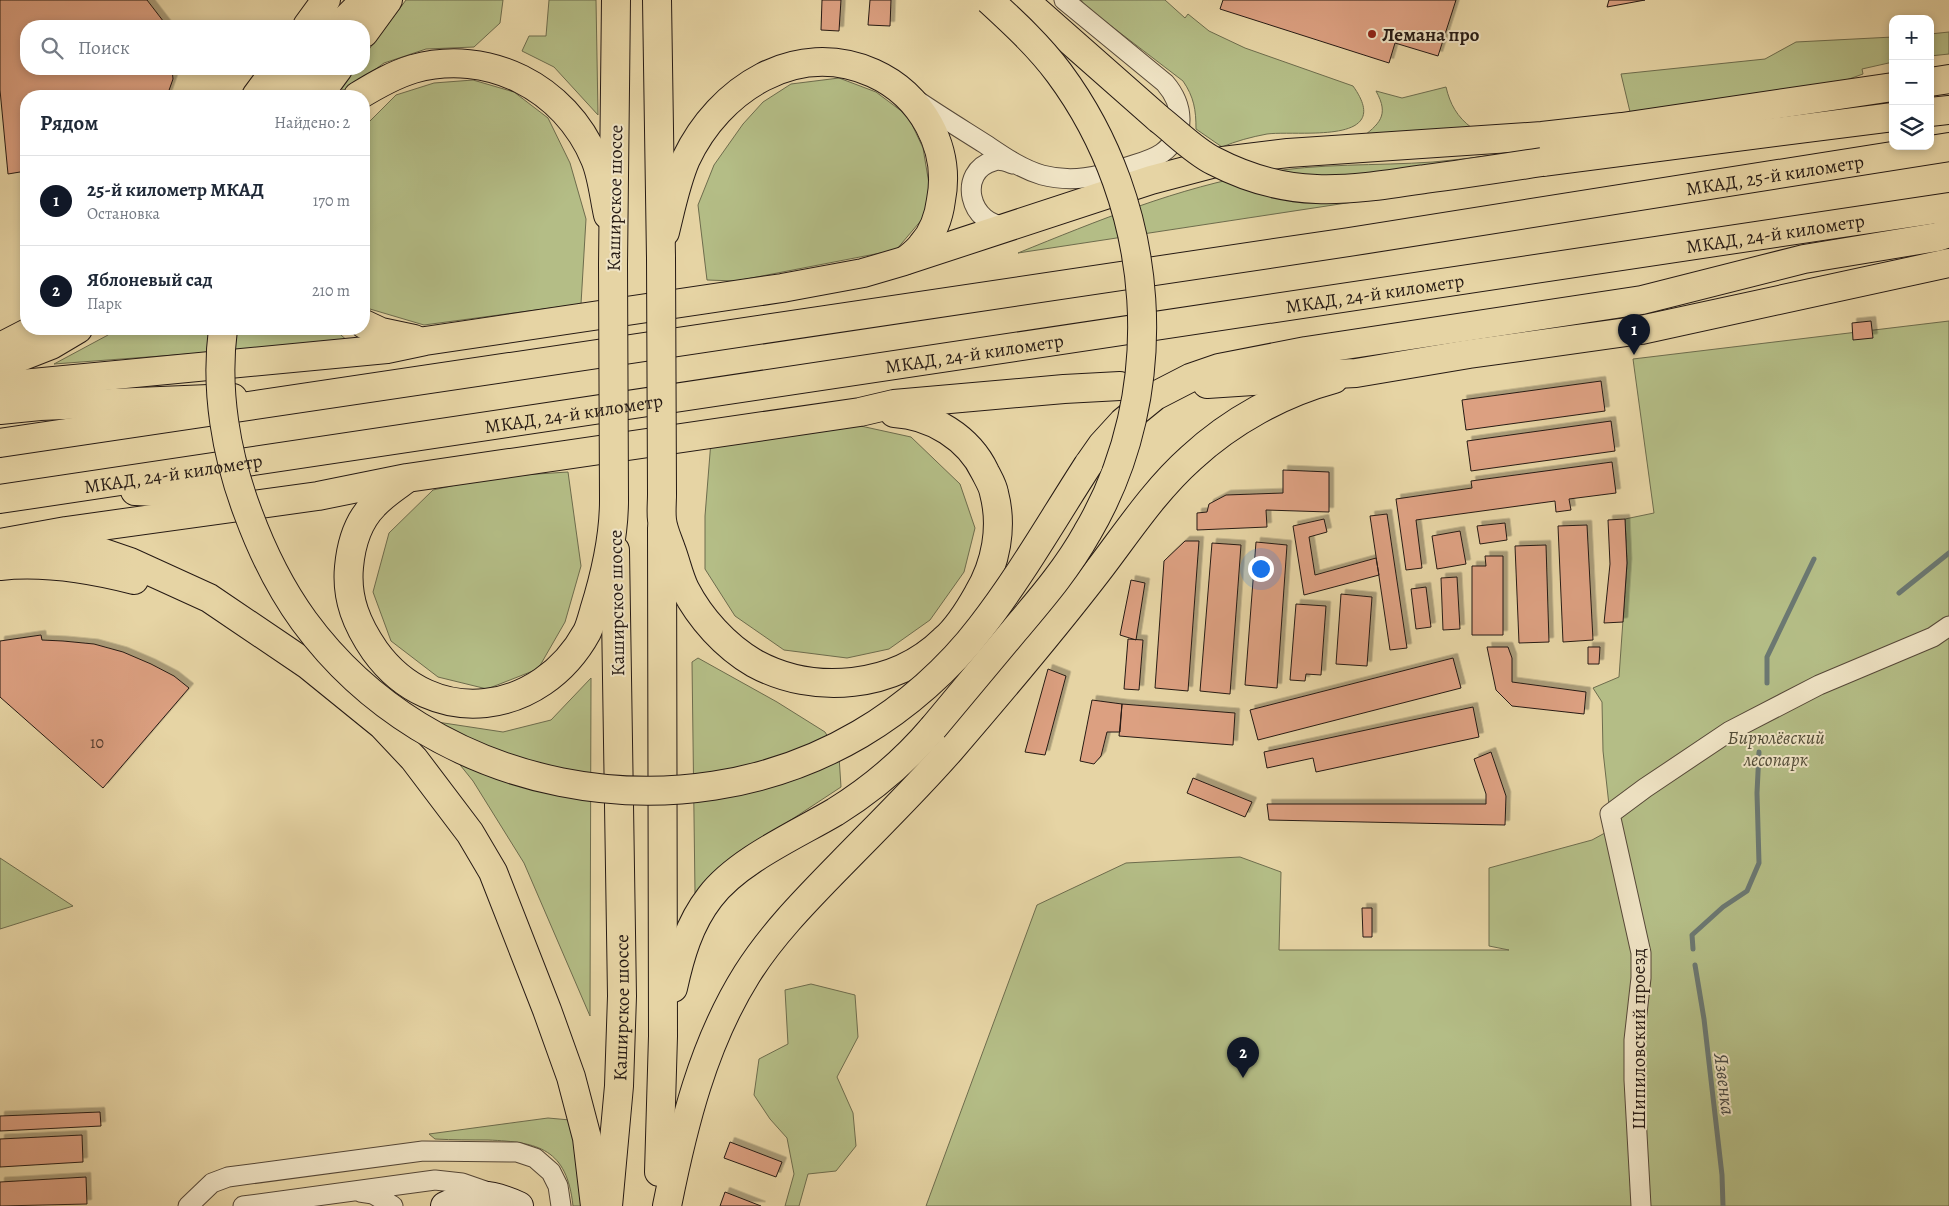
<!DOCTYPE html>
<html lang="ru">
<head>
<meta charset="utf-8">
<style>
  :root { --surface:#fff; --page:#f6f6f7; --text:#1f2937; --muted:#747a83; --line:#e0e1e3; --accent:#111827 }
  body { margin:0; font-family:Alegreya,serif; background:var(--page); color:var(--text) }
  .controls { position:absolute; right:15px; top:15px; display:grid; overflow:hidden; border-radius:10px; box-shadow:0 2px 8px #0003 }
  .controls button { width:45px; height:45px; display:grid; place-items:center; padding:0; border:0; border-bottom:1px solid var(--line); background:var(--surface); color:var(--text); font:25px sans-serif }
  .you { position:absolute; left:1260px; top:568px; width:18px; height:18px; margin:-12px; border:4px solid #fff; border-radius:50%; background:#1a73e8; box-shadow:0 0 0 8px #1a73e833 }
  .badge { display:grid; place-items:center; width:32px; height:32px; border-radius:50%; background:var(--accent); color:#fff; font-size:16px; font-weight:700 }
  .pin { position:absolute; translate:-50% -41px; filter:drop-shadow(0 1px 2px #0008) }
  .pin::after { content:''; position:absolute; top:26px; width:18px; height:15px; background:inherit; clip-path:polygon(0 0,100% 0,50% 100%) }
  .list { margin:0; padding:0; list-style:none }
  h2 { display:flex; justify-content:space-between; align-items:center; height:65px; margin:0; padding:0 20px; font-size:21px }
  h2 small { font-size:16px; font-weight:400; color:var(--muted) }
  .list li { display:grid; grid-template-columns:32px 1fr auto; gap:15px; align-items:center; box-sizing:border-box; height:90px; padding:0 20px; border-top:1px solid var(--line) }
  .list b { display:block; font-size:19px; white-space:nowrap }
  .list p { margin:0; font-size:16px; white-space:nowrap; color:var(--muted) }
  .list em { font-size:16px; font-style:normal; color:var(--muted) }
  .icon { flex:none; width:28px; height:28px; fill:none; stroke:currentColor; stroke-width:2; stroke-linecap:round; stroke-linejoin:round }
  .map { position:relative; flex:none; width:1949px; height:1206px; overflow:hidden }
  .search { position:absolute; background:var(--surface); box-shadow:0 2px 8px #0003; left:20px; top:20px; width:350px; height:55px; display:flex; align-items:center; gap:12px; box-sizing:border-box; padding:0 18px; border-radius:20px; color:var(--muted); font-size:19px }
  .panel { position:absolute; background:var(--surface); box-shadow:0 2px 8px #0003; left:20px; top:90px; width:350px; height:245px; border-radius:20px }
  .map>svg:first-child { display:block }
  .green { fill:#b4bd86; stroke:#6d6c4d }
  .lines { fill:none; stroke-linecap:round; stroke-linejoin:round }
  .stream { stroke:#6b7872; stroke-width:5 }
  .building { fill:#dca081; stroke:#261a14; filter:url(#shadow) }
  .street-casing { stroke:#564838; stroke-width:21 }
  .secondary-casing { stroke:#261a14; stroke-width:30 }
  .primary-casing { stroke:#261a14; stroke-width:30 }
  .highway-casing { stroke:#261a14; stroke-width:30 }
  .street { stroke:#efe3c4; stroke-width:19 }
  .secondary { stroke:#efe3c4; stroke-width:28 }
  .primary { stroke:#e6d4a4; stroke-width:28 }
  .highway { stroke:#e6d4a4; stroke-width:28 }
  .primary-bridge-casing { stroke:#261a14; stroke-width:30; stroke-linecap:butt }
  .highway-bridge-casing { stroke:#261a14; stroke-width:30; stroke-linecap:butt }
  .primary-bridge { stroke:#e6d4a4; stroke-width:28 }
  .highway-bridge { stroke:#e6d4a4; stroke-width:28 }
  .poi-dot { fill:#8f2418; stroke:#efe3c4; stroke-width:2 }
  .labels { text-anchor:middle; stroke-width:4; stroke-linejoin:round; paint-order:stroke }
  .number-label { font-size:16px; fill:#543c2f }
  .poi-label { font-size:19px; font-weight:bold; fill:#261a14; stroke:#efe3c4; text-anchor:start }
  .street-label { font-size:19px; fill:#261a14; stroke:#efe3c4 }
  .park-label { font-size:19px; font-style:italic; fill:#514b36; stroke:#efe3c4 }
  .water-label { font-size:20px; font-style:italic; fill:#484943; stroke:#efe3c4 }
</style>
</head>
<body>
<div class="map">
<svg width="1949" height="1206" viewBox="0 0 1949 1206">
  <defs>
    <filter id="shadow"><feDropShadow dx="4.5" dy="-4.5" stdDeviation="0" flood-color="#0004"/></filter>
  </defs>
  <rect width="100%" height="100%" fill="#e6d4a4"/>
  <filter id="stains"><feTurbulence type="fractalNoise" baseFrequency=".004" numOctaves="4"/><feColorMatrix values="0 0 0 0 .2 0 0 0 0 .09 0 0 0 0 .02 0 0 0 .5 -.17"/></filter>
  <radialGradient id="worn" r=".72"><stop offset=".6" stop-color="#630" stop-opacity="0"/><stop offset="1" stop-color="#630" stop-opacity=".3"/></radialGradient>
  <path class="green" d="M406,0H503L500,23L474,47L426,49L384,63L346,91L340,88L354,69H364V56Z
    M549,0H596L598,115L554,67L522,51L529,36H546Z
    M1081,0H1165L1185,18L1188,14L1209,31L1245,48L1353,86C1396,146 1298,130 1267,134C1251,137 1236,141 1222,147L1196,129C1196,110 1194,97 1183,81L1085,6Z
    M1949,32V54L1930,56V34Z
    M1893,37V62L1862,69L1863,74L1824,88L1631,116L1621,74L1765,59L1796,42Z
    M839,78L876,92L908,116L923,148L930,190L924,217L896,250L736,281L707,280L698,205L714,165L743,124L763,102L791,84Z
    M473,80L514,92L548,118L570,163L586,219L581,304L424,325L370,309L364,303V127L396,95L434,83Z
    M1446,87C1450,104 1457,117 1472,128L1360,139C1379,124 1390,116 1376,91L1402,98Z
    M1534,149L1537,174L1018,253C1097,221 1179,187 1263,173C1318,163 1376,166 1433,162C1467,159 1501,154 1534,149Z
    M1949,321V1206H926L1037,905L1126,863L1240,857L1281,872L1279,950H1509L1489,946V868L1592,840L1614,828L1610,814L1603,751L1602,702L1593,688L1619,677L1627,563L1625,519L1654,513L1633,359Z
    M115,329H334L349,342L54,364L108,335Z
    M847,423L911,437L960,484L975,528L964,572L930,620L889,649L847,658L784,650L735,616L705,569V516L711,441Z
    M568,472L581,566L565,622L538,669L487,689L438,677L391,641L373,592L389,533L433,490L492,477Z
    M698,658L777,702L825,732L839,756L841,787L721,866L695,893L692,662Z
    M591,678L590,1016L524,863L473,781L424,720L503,732L551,720Z
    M0,858L73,906L0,929Z
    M811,984L855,995L858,1037L837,1077L853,1113L856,1146L836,1171L808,1174L799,1206H785L794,1174L787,1138L770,1119L754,1095L759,1059L788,1044L785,990Z
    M548,1118L570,1120L577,1152L581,1206H573C567,1149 539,1142 488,1140C471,1140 453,1140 435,1139L429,1134Z"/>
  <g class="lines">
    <path class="stream" d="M1899,593L1949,553
      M1767,683V657L1814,559
      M1693,949L1692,935L1723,907L1747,891L1759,863L1757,793L1759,752
      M1695,965L1704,1019L1722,1175L1723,1206"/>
  </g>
  <path class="building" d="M0,0H147L167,26H26V69H172L173,79L167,96H26V171L8,174L0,90Z
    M822,0H841L839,31L821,30Z
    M870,0H891L890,26L868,25Z
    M1223,0H1456L1438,56L1395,43L1389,63L1220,9Z
    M1609,0H1645L1607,7Z
    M1871,321L1873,338L1853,340L1852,323Z
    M1601,381L1605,411L1466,430L1462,400Z
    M1611,421L1615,451L1471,471L1467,441Z
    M1612,462L1616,493L1569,499L1571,510L1556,512L1555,501L1416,520L1422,568L1406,570L1396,499L1472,488L1471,481Z
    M1283,470L1329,472V512L1266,510L1267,527L1197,530V513L1207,512L1209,504L1226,495L1283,493Z
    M1387,514L1407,648L1390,650L1370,516Z
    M1324,519L1327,532L1309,537L1315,575L1376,558L1379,575L1304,595L1293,526Z
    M1625,519L1627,563L1623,622L1604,623L1610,564L1608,520Z
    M1505,523L1507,540L1480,544L1477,526Z
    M1587,525L1593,640L1563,642L1558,526Z
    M1460,531L1466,564L1437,569L1432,536Z
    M1185,541H1199L1188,691L1155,688L1164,561Z
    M1256,542L1287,545L1277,688L1245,685Z
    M1212,543L1241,545L1230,694L1200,691Z
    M1546,545L1549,642L1519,643L1515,546Z
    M1485,556H1503V635H1472V566H1486Z
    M1457,577L1460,629L1443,630L1441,578Z
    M1131,580L1145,583L1136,640L1120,635Z
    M1426,587L1431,627L1416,629L1411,589Z
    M1341,594L1372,597L1367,666L1336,664Z
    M1296,604L1326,606L1321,675L1306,674L1305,681L1290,680Z
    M41,635L42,640L63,641L94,644L123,652L151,664L174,676L189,688L103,788L0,697V641Z
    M1128,639L1143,640L1139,690L1124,689Z
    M1487,647H1508L1512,658V682L1586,692L1584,714L1512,706L1496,690Z
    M1588,647H1600L1599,664H1588Z
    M1453,658L1461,688L1258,740L1250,710Z
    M1048,669L1066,676L1045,755L1025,752Z
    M1092,700L1122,704L1120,732H1107L1101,756L1094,764L1080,761Z
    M1122,704L1235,713L1233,745L1119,736Z
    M1473,707L1479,737L1316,772L1313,758L1267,768L1264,752Z
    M1491,752L1506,796L1505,825L1269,820L1267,804H1486V794L1474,759Z
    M1193,778L1252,802L1245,817L1187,793Z
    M1362,908H1372V937H1363Z
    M100,1112L101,1126L0,1131V1116Z
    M82,1135L83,1162L0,1167V1139Z
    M730,1142L782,1162L776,1177L724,1158Z
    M86,1177L87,1204L0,1206V1182Z
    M725,1192L761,1206H720Z"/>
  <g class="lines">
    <defs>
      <path id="street" d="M918,101C940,116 963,130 985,144C1003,156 1021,169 1042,175C1072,183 1098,177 1127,167C1139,163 1152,160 1162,153C1188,134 1183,104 1165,83L1064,0
        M1008,226C969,227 956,171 994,161C1000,159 1007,162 1013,164
        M360,1192L373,1194L393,1206
        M188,1206L212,1183L228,1177L423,1151L517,1152L535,1158L551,1172L558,1186L561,1206
        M243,1206L435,1180L462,1183L488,1192
        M1641,1206L1634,1080V1040L1641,978V953L1610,814L1645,788L1730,731L1819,685L1933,637L1949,626"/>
      <path id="secondary" d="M445,1206C473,1191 491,1193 519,1206"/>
      <g id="primary">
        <path d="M339,26L365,0"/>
        <path d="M1930,82L1949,79"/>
        <path d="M285,96L305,69"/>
        <path d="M358,96C376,85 393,75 413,69C488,48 565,87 595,159C602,175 604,197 608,215"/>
        <path d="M665,232C671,208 676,182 686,159C719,89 796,39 873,73C922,95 951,148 941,200C939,216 933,233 922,245C918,251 911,256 906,260"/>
        <path d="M364,324L381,332L414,339"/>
        <path d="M0,365L51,345L78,329"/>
        <path d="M0,386L387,349L425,341L782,288L863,273L904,261L1151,180L1223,161L1288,153L1542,136L1622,127L1893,87"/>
        <path d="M0,410L40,406L233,398"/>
        <path d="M27,542L55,544L92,549L130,562L209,598L308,665L382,725L414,759L470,833L493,872L547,1010L571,1077L587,1138L595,1206"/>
        <path d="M0,566C45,561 91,569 134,580"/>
        <path d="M673,988C680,956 689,924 710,897C737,861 796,835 835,812C872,789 905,761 933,728"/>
        <path d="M659,1172L663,1036L662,528"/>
        <path id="s1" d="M608,1206L619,1086L622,996L615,550"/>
        <path d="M667,1206C683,1126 703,1044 747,974C773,933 806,900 840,865C877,827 915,790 950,750C1000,692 1050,633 1097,572C1127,533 1154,491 1191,458C1231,421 1282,393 1334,379"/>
      </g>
      <g id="highway">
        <path d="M657,0L661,258"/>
        <path d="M1024,0L1159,119"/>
        <path d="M307,26L326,0"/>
        <path d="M364,33L388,0"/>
        <path d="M256,96L276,69"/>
        <path d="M318,96L338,69"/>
        <path d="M1930,112L1949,110"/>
        <path d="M1542,162L1893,117"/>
        <path d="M613,265L616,0"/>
        <path d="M0,347L35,329"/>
        <path d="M1207,384L1268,380L1315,375L1356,373L1469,354L1641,330L1949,263"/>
        <path id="s2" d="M0,443L1349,242L1949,147"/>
        <path d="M1088,465L1102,445L1123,422L1155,396L1190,378L1219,368L1306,351L1642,300L1804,259L1937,237L1949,233"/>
        <path d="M406,479C396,487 383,495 374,505C358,521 351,545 349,567C346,599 357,625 375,651C433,731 541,716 587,632C590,626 592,618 594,611C605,576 614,537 614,500"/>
        <path d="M135,491L208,494L232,492"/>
        <path d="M662,494C662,503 661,512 662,520C663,530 668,540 671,549C676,562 679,577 685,589C700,618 725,646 754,663C814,696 895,688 944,640C958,628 969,610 978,594C996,564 1003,527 994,493C993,486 988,478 985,472C969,438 932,415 894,413"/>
        <path id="s3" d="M0,499L1949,207"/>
        <path d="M0,543L66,531L318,496L407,478L860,412L894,404L1064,389L1120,386"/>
      </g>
    </defs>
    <use href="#street" class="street-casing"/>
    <use href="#secondary" class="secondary-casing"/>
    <use href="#primary" class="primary-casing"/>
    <use href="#highway" class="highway-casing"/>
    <use href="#street" class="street"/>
    <use href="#secondary" class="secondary"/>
    <use href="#primary" class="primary"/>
    <use href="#highway" class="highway"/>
    <defs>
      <path id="primary-bridge" d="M933,728C960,696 987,663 1014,631C1040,600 1067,569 1087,533C1171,391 1157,205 1059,73C1039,46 1014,23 989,0"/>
      <path id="highway-bridge" d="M1159,119C1177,133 1194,151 1214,161C1289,200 1345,191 1425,179C1464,174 1503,168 1542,162
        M661,258L662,494
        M613,265L614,500
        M223,329C215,390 226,455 248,513C262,551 280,588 304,621C430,793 678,841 860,734C906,707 949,669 981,627C1020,577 1053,519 1088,465"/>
    </defs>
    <use href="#primary-bridge" class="primary-bridge-casing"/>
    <use href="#highway-bridge" class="highway-bridge-casing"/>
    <use href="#primary-bridge" class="primary-bridge"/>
    <use href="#highway-bridge" class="highway-bridge"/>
  </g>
  <circle class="poi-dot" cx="1372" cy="34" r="5"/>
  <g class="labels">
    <g class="number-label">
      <text x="97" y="748">10</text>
    </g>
    <g class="poi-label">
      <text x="1382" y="41">Лемана про</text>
    </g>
    <g class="street-label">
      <text dy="7" stroke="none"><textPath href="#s2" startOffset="1795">МКАД, 25-й километр</textPath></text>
      <text transform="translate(614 198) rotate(-89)" y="7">Каширское шоссе</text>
      <text dy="7" stroke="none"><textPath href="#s3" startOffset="1795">МКАД, 24-й километр</textPath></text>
      <text dy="7" stroke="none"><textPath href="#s3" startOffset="1390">МКАД, 24-й километр</textPath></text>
      <text dy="7" stroke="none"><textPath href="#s3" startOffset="985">МКАД, 24-й километр</textPath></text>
      <text dy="7" stroke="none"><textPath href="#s3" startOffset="580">МКАД, 24-й километр</textPath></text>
      <text dy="7" stroke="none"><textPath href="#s3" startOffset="175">МКАД, 24-й километр</textPath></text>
      <text transform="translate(616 603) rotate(-91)" y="7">Каширское шоссе</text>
      <text dy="7" stroke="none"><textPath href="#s1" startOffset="199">Каширское шоссе</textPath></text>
      <text transform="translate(1638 1039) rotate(-90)" y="7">Шипиловский проезд</text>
    </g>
    <g class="park-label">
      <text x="1776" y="744">Бирюлёвский<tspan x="1776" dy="22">лесопарк</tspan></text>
    </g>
    <g class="water-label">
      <text transform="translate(1725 1084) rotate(83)" y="7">Язвенка</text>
    </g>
  </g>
  <rect width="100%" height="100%" filter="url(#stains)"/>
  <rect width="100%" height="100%" fill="url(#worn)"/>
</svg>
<div class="controls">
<button>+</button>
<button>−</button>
<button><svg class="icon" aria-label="layers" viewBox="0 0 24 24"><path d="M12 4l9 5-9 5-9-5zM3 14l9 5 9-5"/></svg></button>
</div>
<div class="you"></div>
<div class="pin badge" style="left:1634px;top:355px">1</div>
<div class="pin badge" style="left:1243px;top:1078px">2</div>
<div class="search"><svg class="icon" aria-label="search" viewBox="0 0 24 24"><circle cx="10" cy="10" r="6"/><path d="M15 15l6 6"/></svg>Поиск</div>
<section class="panel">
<h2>Рядом<small>Найдено: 2</small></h2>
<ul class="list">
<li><span class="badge">1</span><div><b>25-й километр МКАД</b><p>Остановка</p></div><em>170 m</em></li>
<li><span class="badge">2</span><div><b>Яблоневый сад</b><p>Парк</p></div><em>210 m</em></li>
</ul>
</section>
</div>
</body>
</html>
